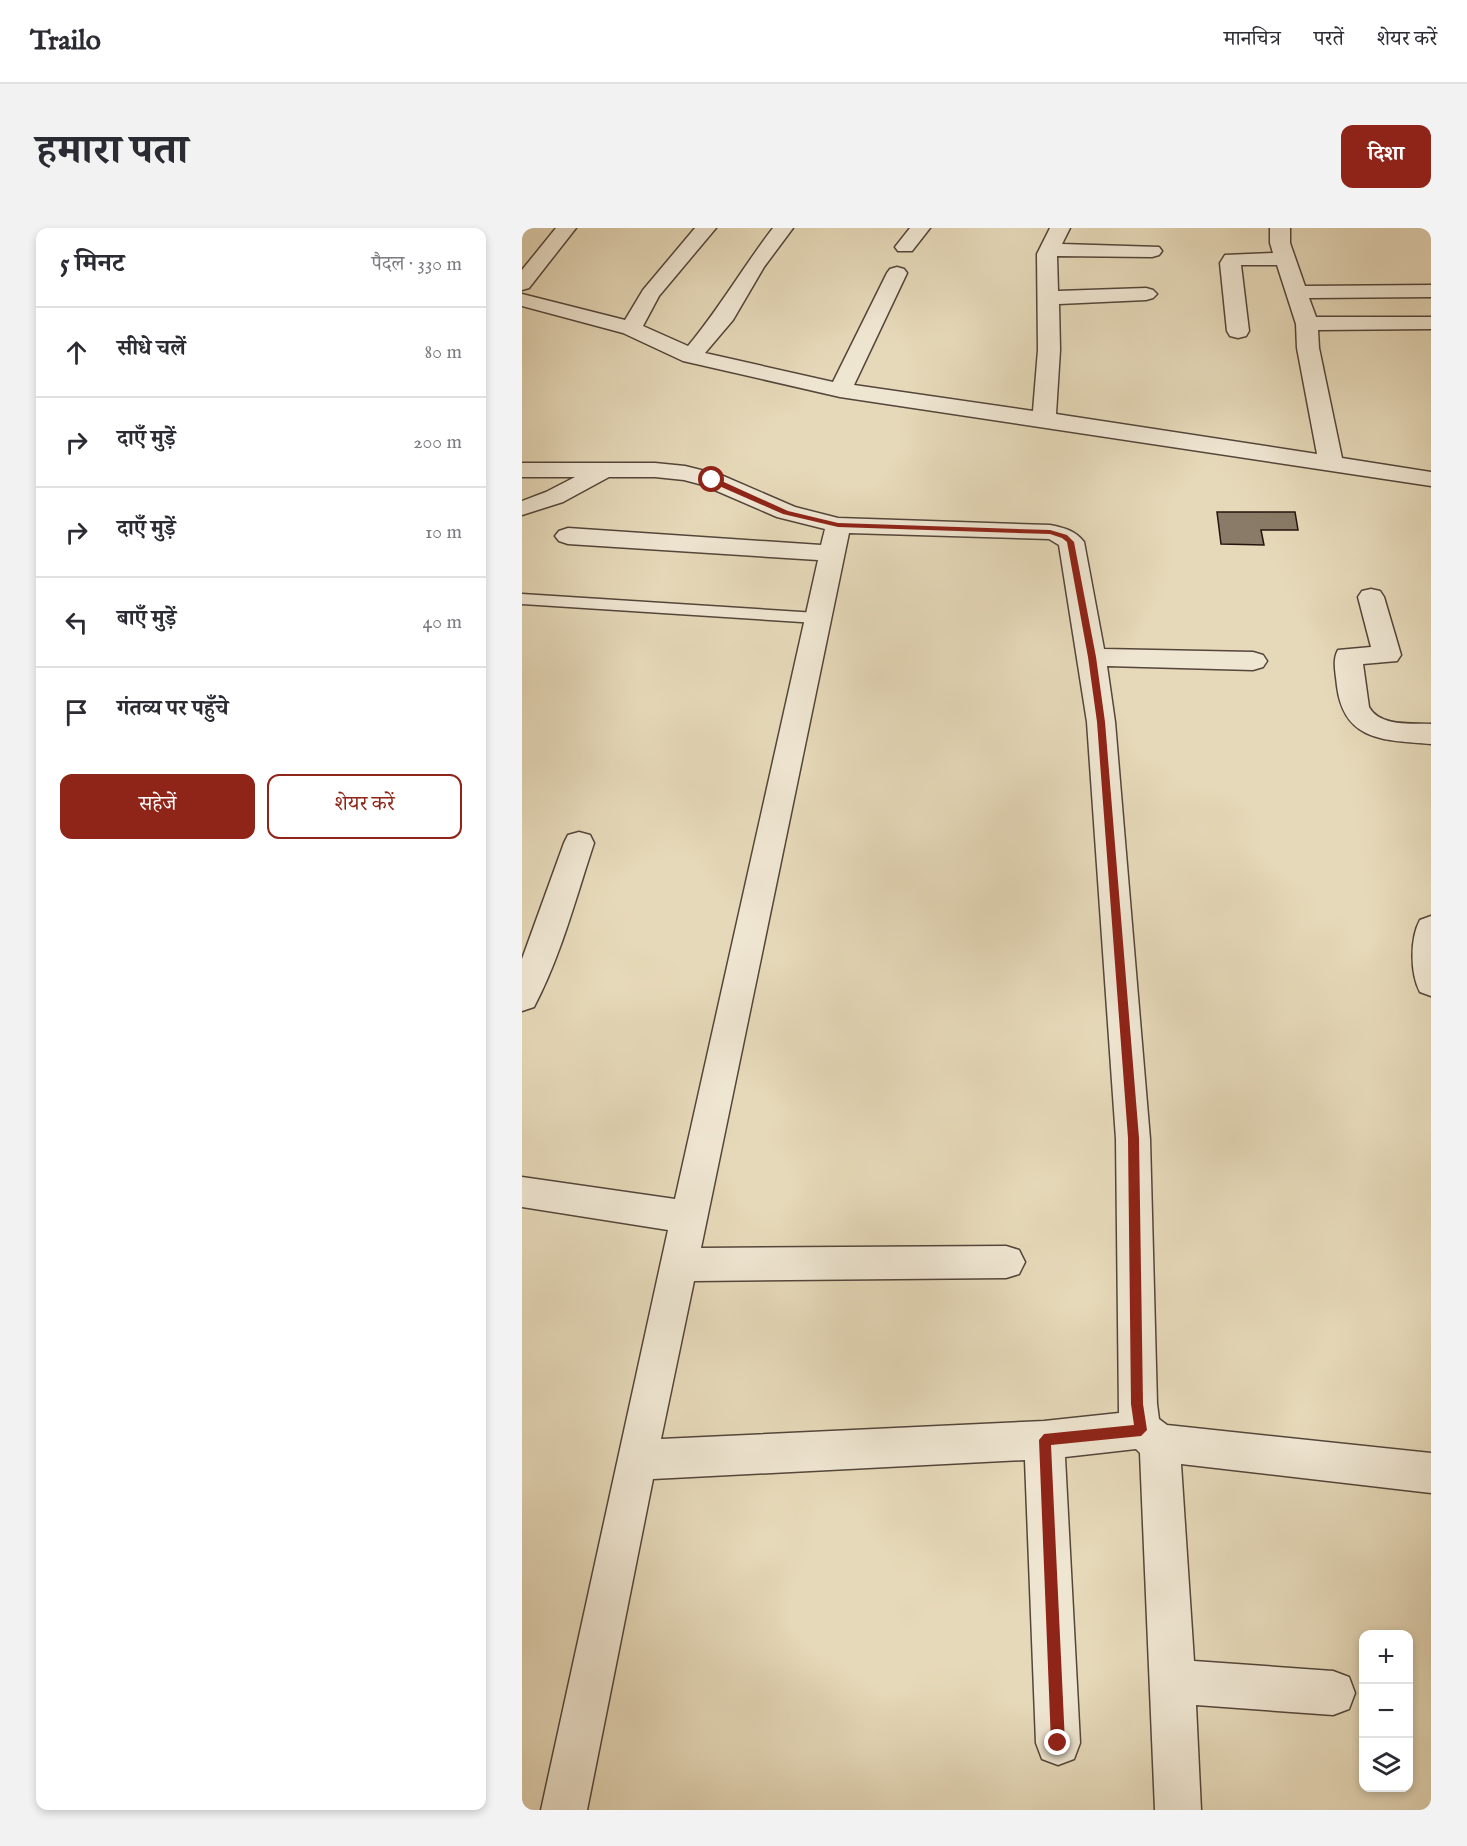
<!DOCTYPE html>
<html lang="hi">
<head>
<meta charset="utf-8">
<style>
  :root { --surface:#fff; --page:#f2f2f3; --text:#2b2b33; --muted:#7c7c81; --line:#e1e1e2; --accent:#8f2418 }
  body { margin:0; font-family:"IM FELL English","Noto Serif Devanagari",serif; background:var(--page); color:var(--text) }
  .controls { position:absolute; right:18px; bottom:18px; display:grid; overflow:hidden; border-radius:12px; box-shadow:0 3px 9px #0003 }
  .controls button { width:54px; height:54px; display:grid; place-items:center; padding:0; border:0; border-bottom:2px solid var(--line); background:var(--surface); color:var(--text); font:30px sans-serif }
  .stop { position:absolute; width:18px; height:18px; margin:-14px; border:4px solid #8f2418; border-radius:50%; background:#fff }
  .stop.end { background:#8f2418; border-color:#fff; box-shadow:0 2px 6px #0008 }
  .list { margin:0; padding:0; list-style:none }
  h2 { display:flex; justify-content:space-between; align-items:center; height:78px; margin:0; padding:0 24px; font-size:26px }
  h2 small { font-size:20px; font-weight:400; color:var(--muted) }
  .list li { display:grid; grid-template-columns:39px 1fr auto; gap:18px; align-items:center; box-sizing:border-box; height:90px; padding:0 24px; border-top:2px solid var(--line) }
  .list b { display:block; font-size:22px; white-space:nowrap }
  .list em { font-size:20px; font-style:normal; color:var(--muted) }
  .actions { display:flex; gap:12px; padding:18px 24px }
  .actions a { flex:1; padding:14px 0; border:2px solid var(--accent); border-radius:12px; text-align:center; font-size:21px; color:var(--accent) }
  .actions .main { background:var(--accent); color:#fff }
  .icon { flex:none; width:33px; height:33px; fill:none; stroke:currentColor; stroke-width:2; stroke-linecap:round; stroke-linejoin:round }
  .map { position:relative; flex:none; width:909px; height:1582px; overflow:hidden; border-radius:12px }
  header { display:flex; align-items:center; gap:36px; box-sizing:border-box; height:84px; padding:0 30px; background:var(--surface); border-bottom:2px solid var(--line) }
  header strong { font-size:28px }
  nav { display:flex; gap:33px; margin-inline-start:auto; font-size:21px }
  .intro { display:flex; align-items:center; justify-content:space-between; box-sizing:border-box; height:144px; padding:0 36px }
  h1 { margin:0; font-size:42px }
  .button { padding:15px 27px; border-radius:12px; background:var(--accent); color:#fff; font-size:21px; font-weight:700 }
  main { display:flex; gap:36px; padding:0 36px }
  aside { flex:1; background:var(--surface); border-radius:12px; box-shadow:0 3px 9px #0003 }
  .map>svg:first-child { display:block }
  .building { fill:#897b67; stroke:#24150f; stroke-width:1.5 }
  .lines { fill:none; stroke-linecap:round; stroke-linejoin:round }
  .service-casing { stroke:#54463a; stroke-width:3 }
  .minor-casing { stroke:#54463a; stroke-width:3 }
  .service { fill:#efe6d2; fill-rule:evenodd }
  .minor { fill:#efe6d2; fill-rule:evenodd }
  .route { fill:#8f2418 }
</style>
</head>
<body>
<header>
<strong>Trailo</strong>
<nav><a>मानचित्र</a><a>परतें</a><a>शेयर करें</a></nav>
</header>
<div class="intro"><h1>हमारा पता</h1><a class="button">दिशा</a></div>
<main>
<aside>
<h2>5 मिनट<small>पैदल · 330 m</small></h2>
<ul class="list">
<li><svg class="icon" aria-label="ahead" viewBox="0 0 24 24"><path d="M12 20V5M6 11l6-6 6 6"/></svg><div><b>सीधे चलें</b></div><em>80 m</em></li>
<li><svg class="icon" aria-label="right" viewBox="0 0 24 24"><path d="M7 20v-9h11M14 6l5 5-5 5"/></svg><div><b>दाएँ मुड़ें</b></div><em>200 m</em></li>
<li><svg class="icon" aria-label="right" viewBox="0 0 24 24"><path d="M7 20v-9h11M14 6l5 5-5 5"/></svg><div><b>दाएँ मुड़ें</b></div><em>10 m</em></li>
<li><svg class="icon" aria-label="left" viewBox="0 0 24 24"><path d="M17 20v-9H6M10 6l-5 5 5 5"/></svg><div><b>बाएँ मुड़ें</b></div><em>40 m</em></li>
<li><svg class="icon" aria-label="arrive" viewBox="0 0 24 24"><path d="M6 21V4h12l-3 4 3 4H6"/></svg><div><b>गंतव्य पर पहुँचे</b></div></li>
</ul>
<div class="actions"><a class="main">सहेजें</a><a>शेयर करें</a></div>
</aside>
<div class="map">
<svg width="909" height="1582" viewBox="0 0 909 1582">
  <rect width="100%" height="100%" fill="#e6d9b9"/>
  <filter id="stains"><feTurbulence type="fractalNoise" baseFrequency=".00333" numOctaves="4"/><feColorMatrix values="0 0 0 0 .2 0 0 0 0 .09 0 0 0 0 .02 0 0 0 .5 -.17"/></filter>
  <radialGradient id="worn" r=".72"><stop offset=".6" stop-color="#630" stop-opacity="0"/><stop offset="1" stop-color="#630" stop-opacity=".3"/></radialGradient>
  <path class="building" d="M695,284H773L776,302H739L742,317L699,316Z"/>
  <g class="lines">
    <defs>
      <path id="service" d="M0,366L295,385L301,386L303,390L301,394L295,395L0,376Z"/>
      <path id="minor" d="M34,0H54L7,60L0,62V42Z
        M173,0H194L137,68L121,98L166,118C197,81 221,39 251,0H271L242,39L211,92L183,125L311,154L365,45L368,41L375,39L382,41L385,45L332,157L511,183L516,122L515,26L528,0H548L540,16L637,19L640,23L637,27L630,29L535,28L536,63L624,60L631,62L635,66L631,70L624,72L537,76L538,122L534,186L795,226L775,120L774,96L755,37H719L727,103L724,108L716,110L708,108L705,103L698,35L703,27L751,25L748,15V0H768V15L783,58L909,57V69L787,70L794,89H909V101L796,102L797,120L820,230L909,244V258L318,169L161,133L101,105L0,78V66L103,92L121,62Z
        M388,0H408L390,23H376L373,19Z
        M0,235H133L163,238L199,247L273,279L316,290L528,297C542,300 553,302 562,314L582,421L731,424L741,427L745,433L741,439L731,442L585,438L593,494L628,911L635,1176L637,1191L645,1197L909,1225V1265L659,1236L672,1433L811,1443L827,1449L833,1465L827,1481L811,1487L674,1477L679,1582H633L618,1225L614,1221L543,1229L558,1515L552,1531L536,1537L520,1531L514,1515L503,1232L131,1251L65,1582H19L146,1002L0,979V949L153,971L296,332L46,316L37,313L33,308L37,303L46,300L299,317L303,301L255,289L181,257L162,252L133,249H87L41,274L0,287V273L24,264L53,249H0ZM327,305L527,311L537,317L565,494L594,911L597,1185L522,1193L139,1211L172,1053L484,1050L497,1046L503,1034L497,1022L484,1018L179,1020Z
        M849,361L858,363L862,369L879,427L875,433L841,436L847,479C858,499 890,495 909,496V516C863,512 822,514 815,458C814,446 810,432 816,422L849,419L836,369L840,363Z
        M57,604L68,607L72,615C54,669 39,728 12,779L0,783V731L42,615L46,607Z
        M909,688V768L898,764C888,745 888,710 898,692Z"/>
    </defs>
    <use href="#service" class="service-casing"/>
    <use href="#minor" class="minor-casing"/>
    <use href="#service" class="service"/>
    <use href="#minor" class="minor"/>
  </g>
  <path class="route" d="M188,250H193L266,283L316,295L528,302L545,307L552,314L574,429L583,494L617,910L621,1176L625,1202L619,1208L529,1217L543,1515L541,1520L536,1521L531,1520L529,1515L517,1212L522,1206L612,1197L609,1176L606,910L575,494L566,429L545,314L540,310L528,306L316,299L261,286L188,254Z"/>
  <rect width="100%" height="100%" filter="url(#stains)"/>
  <rect width="100%" height="100%" fill="url(#worn)"/>
</svg>
<div class="controls">
<button>+</button>
<button>−</button>
<button><svg class="icon" aria-label="layers" viewBox="0 0 24 24"><path d="M12 4l9 5-9 5-9-5zM3 14l9 5 9-5"/></svg></button>
</div>
<div class="stop" style="left:190px;top:252px"></div>
<div class="stop end" style="left:536px;top:1515px"></div>
</div>
</main>
</body>
</html>
